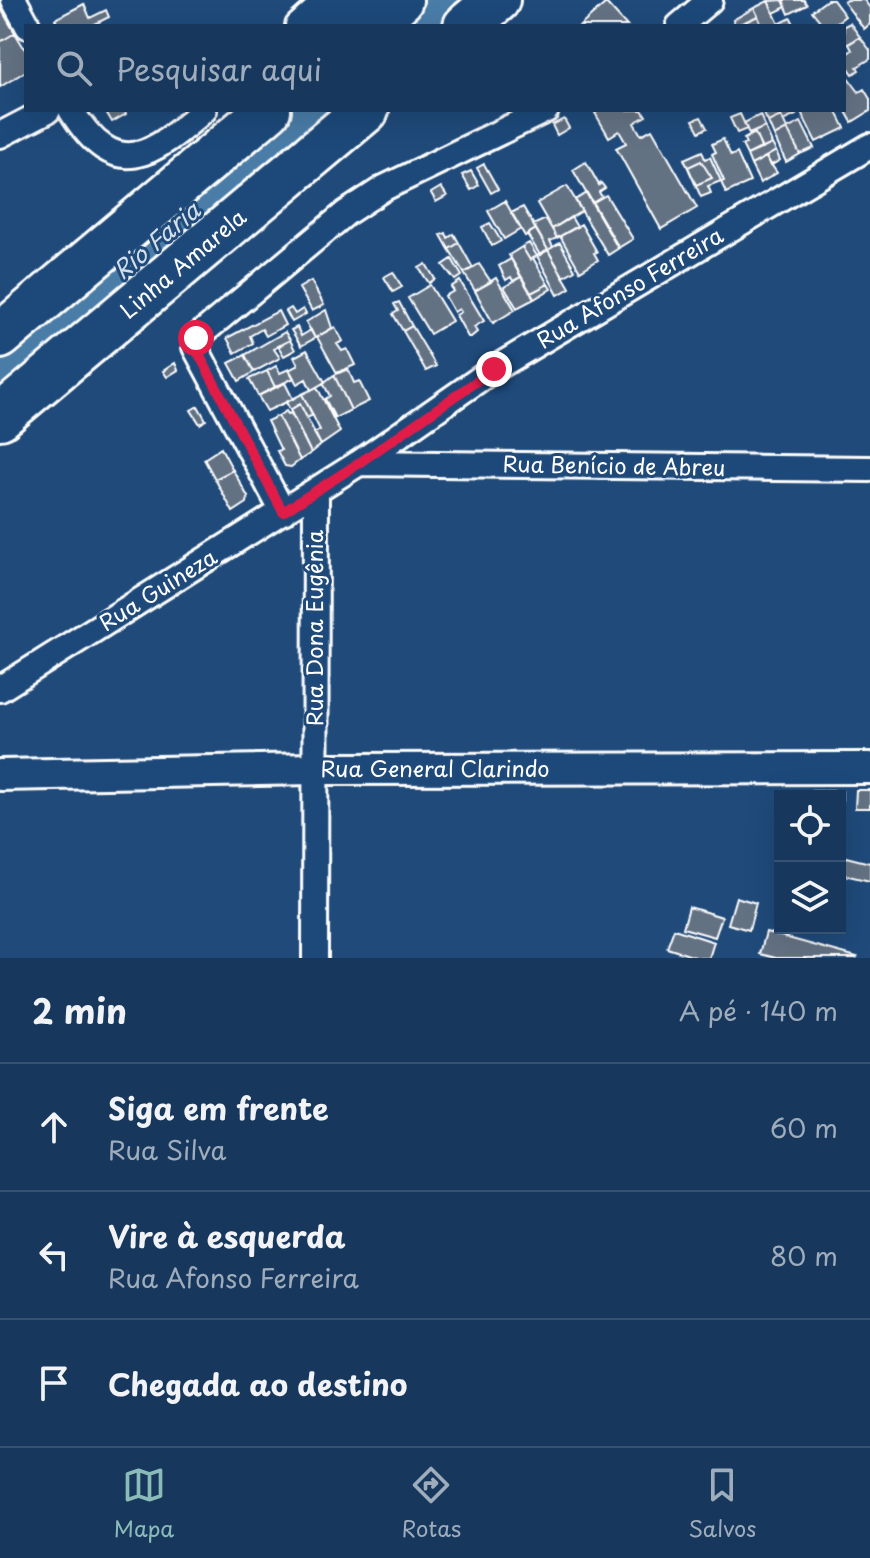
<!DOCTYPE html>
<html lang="pt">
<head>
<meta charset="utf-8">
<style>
  :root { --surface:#17385c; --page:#244365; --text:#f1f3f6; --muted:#9eacbb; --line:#365272; --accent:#8bbbb9 }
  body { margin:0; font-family:"Playpen Sans",sans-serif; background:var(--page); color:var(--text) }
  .controls { position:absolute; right:24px; bottom:24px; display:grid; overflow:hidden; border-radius:0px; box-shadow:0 8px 32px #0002 }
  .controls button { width:72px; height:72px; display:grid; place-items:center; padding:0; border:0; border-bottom:2px solid var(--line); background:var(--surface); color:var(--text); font:40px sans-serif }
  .stop { position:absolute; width:24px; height:24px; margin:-18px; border:6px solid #e11d48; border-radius:50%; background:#fff }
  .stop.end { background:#e11d48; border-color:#fff; box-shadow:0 2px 8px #0008 }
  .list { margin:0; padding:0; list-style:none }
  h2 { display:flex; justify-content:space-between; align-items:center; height:104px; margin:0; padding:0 32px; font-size:34px }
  h2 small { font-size:26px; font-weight:400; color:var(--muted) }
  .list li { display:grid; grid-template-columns:52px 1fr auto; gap:24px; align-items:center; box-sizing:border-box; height:128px; padding:0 32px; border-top:2px solid var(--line) }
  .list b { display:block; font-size:30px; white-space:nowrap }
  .list p { margin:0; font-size:26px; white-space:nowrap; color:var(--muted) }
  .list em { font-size:26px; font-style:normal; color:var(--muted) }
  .icon { flex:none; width:44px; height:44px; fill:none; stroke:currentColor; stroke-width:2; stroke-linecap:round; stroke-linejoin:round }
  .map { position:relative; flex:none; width:870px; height:958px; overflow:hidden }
  .search { position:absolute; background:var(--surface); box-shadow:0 8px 32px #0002; left:24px; right:24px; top:24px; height:88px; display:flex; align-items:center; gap:20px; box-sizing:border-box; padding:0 28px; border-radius:0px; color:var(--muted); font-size:30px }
  .sheet { height:488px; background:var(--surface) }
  nav { display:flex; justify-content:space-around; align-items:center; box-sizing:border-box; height:112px; border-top:2px solid var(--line); background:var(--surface); font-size:22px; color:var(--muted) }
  nav a { display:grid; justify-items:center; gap:4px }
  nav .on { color:var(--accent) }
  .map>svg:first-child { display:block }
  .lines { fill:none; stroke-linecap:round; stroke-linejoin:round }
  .river { stroke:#4a7ba7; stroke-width:36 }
  .building { fill:#647283; stroke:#fff; stroke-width:2 }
  .minor-casing { stroke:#fff; stroke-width:30 }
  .tertiary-casing { stroke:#fff; stroke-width:36 }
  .motorway-casing { stroke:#fff; stroke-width:50 }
  .minor { stroke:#1f4a7a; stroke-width:24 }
  .tertiary { stroke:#1f4a7a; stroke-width:30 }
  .motorway { stroke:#1f4a7a; stroke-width:44 }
  .route { stroke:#e11d48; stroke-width:10 }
  .labels { text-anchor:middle; stroke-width:6; stroke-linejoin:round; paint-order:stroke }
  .street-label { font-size:22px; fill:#fff; stroke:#1f4a7a }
  .water-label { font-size:24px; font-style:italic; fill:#d2dee9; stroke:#1f4a7a }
</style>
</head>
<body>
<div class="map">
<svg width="870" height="958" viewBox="0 0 870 958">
  <rect width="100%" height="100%" fill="#1f4a7a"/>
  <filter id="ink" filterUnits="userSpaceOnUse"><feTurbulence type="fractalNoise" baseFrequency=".0125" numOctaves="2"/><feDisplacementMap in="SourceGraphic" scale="16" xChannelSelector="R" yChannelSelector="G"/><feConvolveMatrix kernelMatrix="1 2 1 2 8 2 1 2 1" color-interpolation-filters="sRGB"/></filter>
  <g filter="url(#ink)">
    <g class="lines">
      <path class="river" d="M414,26L445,0
        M0,373L314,110"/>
    </g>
    <path class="building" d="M783,0H804L807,5L789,14Z
      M783,0L786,7L774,13L768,1Z
      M827,0H833L845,16L832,26H824L812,11Z
      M847,0H864L870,8V24L864,29L844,2Z
      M768,1L779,24L791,18L795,26H762L754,8Z
      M606,3L627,26H580Z
      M84,4L90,18L106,10L109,17L91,26H59L55,19Z
      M0,7L15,33L0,42Z
      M754,8L758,16L735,26L733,20Z
      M758,16L762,26H744L743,23Z
      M850,23L860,37L844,46V26Z
      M15,33L26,51V71L0,87V42Z
      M860,37L870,50V59L857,67L859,70L853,74L844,61V56L852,50L849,44Z
      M847,76L859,92L864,89L870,99V111L852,122L844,108V78Z
      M105,110H125L126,114L112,122Z
      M601,110H642L646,116L634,123L641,135L652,129L697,208L661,229L616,148L626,143L619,131L609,137L595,113Z
      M768,110H778L781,116L768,122L764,114Z
      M778,110H794L796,115L783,121Z
      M800,110H836L845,128L816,142Z
      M740,114L747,129L737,133L730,118Z
      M760,115L765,127L749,134L744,123Z
      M781,116L787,129L774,136L768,122Z
      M701,117L707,128L699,132L693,120Z
      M564,119L569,128L557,135L552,125Z
      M801,122L814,148L800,154L787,129Z
      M765,127L772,144L762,149L754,132Z
      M787,129L800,154L786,162L774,136Z
      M755,133L761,148L747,155L742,145L746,144L744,139Z
      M723,139L731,156L737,153L750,182L726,193L721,182L724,181L712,154L716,152L712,144Z
      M772,144L776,151L751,165L747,155Z
      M702,151L705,159L710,157L721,181L708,186L711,193L701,197L684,159Z
      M776,151L780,160L770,166L766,157Z
      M766,157L777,173L760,183L751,165Z
      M701,161L712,178L696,185L688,167Z
      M586,162L599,185L601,183L605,188L599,192L602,197L592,203L573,170Z
      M484,164L498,189L491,193L477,168Z
      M471,171L479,185L471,190L462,175Z
      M567,186L582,211L552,229L537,203Z
      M441,187L447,196L436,202L431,193Z
      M587,193L619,248L608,255L575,200Z
      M606,195L633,239L618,248L592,203Z
      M505,201L521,229L504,239L488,211Z
      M523,207L536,229L525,236L511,213Z
      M571,217L577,227L557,238L552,229Z
      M546,219L557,238L550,241L553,247L548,250L533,225Z
      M490,223L501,241L492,246L482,227Z
      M581,224L597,252L594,253L598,260L580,271L560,236Z
      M536,229L548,250L540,255L527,234Z
      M446,233L448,238L454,234L459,243L449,249L441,235Z
      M459,243L473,268L464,273L449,249Z
      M529,243L537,256L530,260L522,247Z
      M560,243L575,270L563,277L548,250Z
      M522,247L530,260L533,258L548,284L531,293L509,255Z
      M548,250L570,288L558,295L537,256Z
      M452,259L462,276L455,280L443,265Z
      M511,259L521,277L513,281L511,277L506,280L499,266Z
      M426,264L435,279L429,283L419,268Z
      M479,264L491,282L475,291L464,273Z
      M393,272L402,287L393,292L384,277Z
      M521,277L534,299L517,308L504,287Z
      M496,278L515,310L493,323L475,291Z
      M311,281L324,305L312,311L299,288Z
      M460,281L484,321L474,327L477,332L471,337H468L456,315L461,312L459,309L454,312L445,296L454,291L451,287Z
      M548,284L551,289L534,299L531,293Z
      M430,285L452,321L430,334L408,298Z
      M399,302L412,326L403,331L393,314L398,311L394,304Z
      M291,308L295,314L303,309L306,314L292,322L286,311Z
      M326,310L332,328L315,338L306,322Z
      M278,311L285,325L266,336L262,329L250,336L253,343L235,353L227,338Z
      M412,326L436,366L426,371L403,331Z
      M297,327L301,336L311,330L315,338L301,346L291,330Z
      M335,327L343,341L337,344L342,351L347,349L355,365L337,373L317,337Z
      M285,332L290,340L274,349L280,358L254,372L245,355Z
      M290,340L295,350L284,356L278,346Z
      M307,350L325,382L311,390L306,379L297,384L289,370L298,365L294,357Z
      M245,355L254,372L239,381L229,363Z
      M175,363L178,370L167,377L163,371Z
      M276,366L280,373L289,369L294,378L275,387L267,371Z
      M348,369L354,383L359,381L369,401L351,410L334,375Z
      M267,371L275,387L258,396L249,379Z
      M334,375L351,410L335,418L325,399L330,396L323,383Z
      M285,383L293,399L267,411L258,396Z
      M317,387L340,432L321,445L314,433L320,430L302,394Z
      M302,394L313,415L307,418L300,404L290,410L286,402Z
      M300,404L321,445L311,453L290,410Z
      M198,406L206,420L200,424L191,410Z
      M286,411L288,414L291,413L311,453L300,460L278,416Z
      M278,416L300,460L291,467L285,466L277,451L281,450L267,421Z
      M221,448L233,470L215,479L204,459Z
      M233,470L248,497L247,503L233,512L215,479Z
      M856,790H870V808H855Z
      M811,791H842V812H840V796H811Z
      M842,856L870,863V881L840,874Z
      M736,897L756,903L749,930L728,924Z
      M689,907L722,917L715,937L683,928Z
      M674,929L714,942L709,958H698L667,948Z
      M766,932L857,957L856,958H776L760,954Z"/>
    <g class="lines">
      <defs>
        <path id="minor" d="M14,0L28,26
          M298,26L327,0
          M679,26L710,0
          M71,110C116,183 152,156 204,110
          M0,135L48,110
          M359,463L870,469
          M283,512L195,347L196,338L346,213L384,188L546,110
          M0,689L359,463L494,369L870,146
          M315,958L316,491"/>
        <path id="tertiary" d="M0,775L315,769L870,768"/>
        <path id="motorway" d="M325,26L353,0
          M369,26L400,0
          M466,26L497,0
          M0,336L268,110
          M0,417L366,110"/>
      </defs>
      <use href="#minor" class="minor-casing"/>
      <use href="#tertiary" class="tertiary-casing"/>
      <use href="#motorway" class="motorway-casing"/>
      <use href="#minor" class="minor"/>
      <use href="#tertiary" class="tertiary"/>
      <use href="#motorway" class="motorway"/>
    </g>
  </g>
  <g class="lines" filter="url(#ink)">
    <path class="route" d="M196,338L195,347L283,512L359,463L494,369"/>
  </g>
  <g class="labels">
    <g class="street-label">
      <text transform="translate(183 264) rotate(-40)" y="8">Linha Amarela</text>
      <text transform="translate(630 288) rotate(-31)" y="8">Rua Afonso Ferreira</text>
      <text transform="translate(614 466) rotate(1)" y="8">Rua Benício de Abreu</text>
      <text transform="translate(158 590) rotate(-32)" y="8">Rua Guineza</text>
      <text transform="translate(315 628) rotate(-90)" y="8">Rua Dona Eugênia</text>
      <text x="435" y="777">Rua General Clarindo</text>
    </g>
    <g class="water-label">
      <text transform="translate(157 241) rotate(-40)" y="8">Rio Faria</text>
    </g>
  </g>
</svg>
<div class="controls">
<button><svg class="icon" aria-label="locate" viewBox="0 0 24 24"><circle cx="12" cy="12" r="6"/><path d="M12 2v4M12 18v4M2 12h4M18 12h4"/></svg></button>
<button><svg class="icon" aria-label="layers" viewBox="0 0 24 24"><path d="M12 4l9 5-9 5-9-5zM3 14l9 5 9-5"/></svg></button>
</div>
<div class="stop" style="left:196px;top:338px"></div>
<div class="stop end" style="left:494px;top:369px"></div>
<div class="search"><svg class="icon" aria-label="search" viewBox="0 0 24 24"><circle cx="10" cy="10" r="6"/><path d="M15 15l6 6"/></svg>Pesquisar aqui</div>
</div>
<section class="sheet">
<h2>2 min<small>A pé · 140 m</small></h2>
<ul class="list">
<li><svg class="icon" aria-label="ahead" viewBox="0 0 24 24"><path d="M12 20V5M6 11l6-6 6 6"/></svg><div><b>Siga em frente</b><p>Rua Silva</p></div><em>60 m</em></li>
<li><svg class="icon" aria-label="left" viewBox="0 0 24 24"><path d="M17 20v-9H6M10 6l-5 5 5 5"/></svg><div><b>Vire à esquerda</b><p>Rua Afonso Ferreira</p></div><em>80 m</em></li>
<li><svg class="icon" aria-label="arrive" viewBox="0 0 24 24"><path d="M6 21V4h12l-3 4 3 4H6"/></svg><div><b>Chegada ao destino</b></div></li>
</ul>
</section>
<nav>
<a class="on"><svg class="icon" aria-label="map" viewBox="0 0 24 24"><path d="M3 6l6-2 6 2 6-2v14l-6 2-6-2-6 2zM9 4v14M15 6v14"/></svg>Mapa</a>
<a><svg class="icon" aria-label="directions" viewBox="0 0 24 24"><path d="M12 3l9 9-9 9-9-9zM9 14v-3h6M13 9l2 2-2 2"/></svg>Rotas</a>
<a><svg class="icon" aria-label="saved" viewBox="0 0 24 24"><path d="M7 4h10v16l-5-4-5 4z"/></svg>Salvos</a>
</nav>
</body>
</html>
